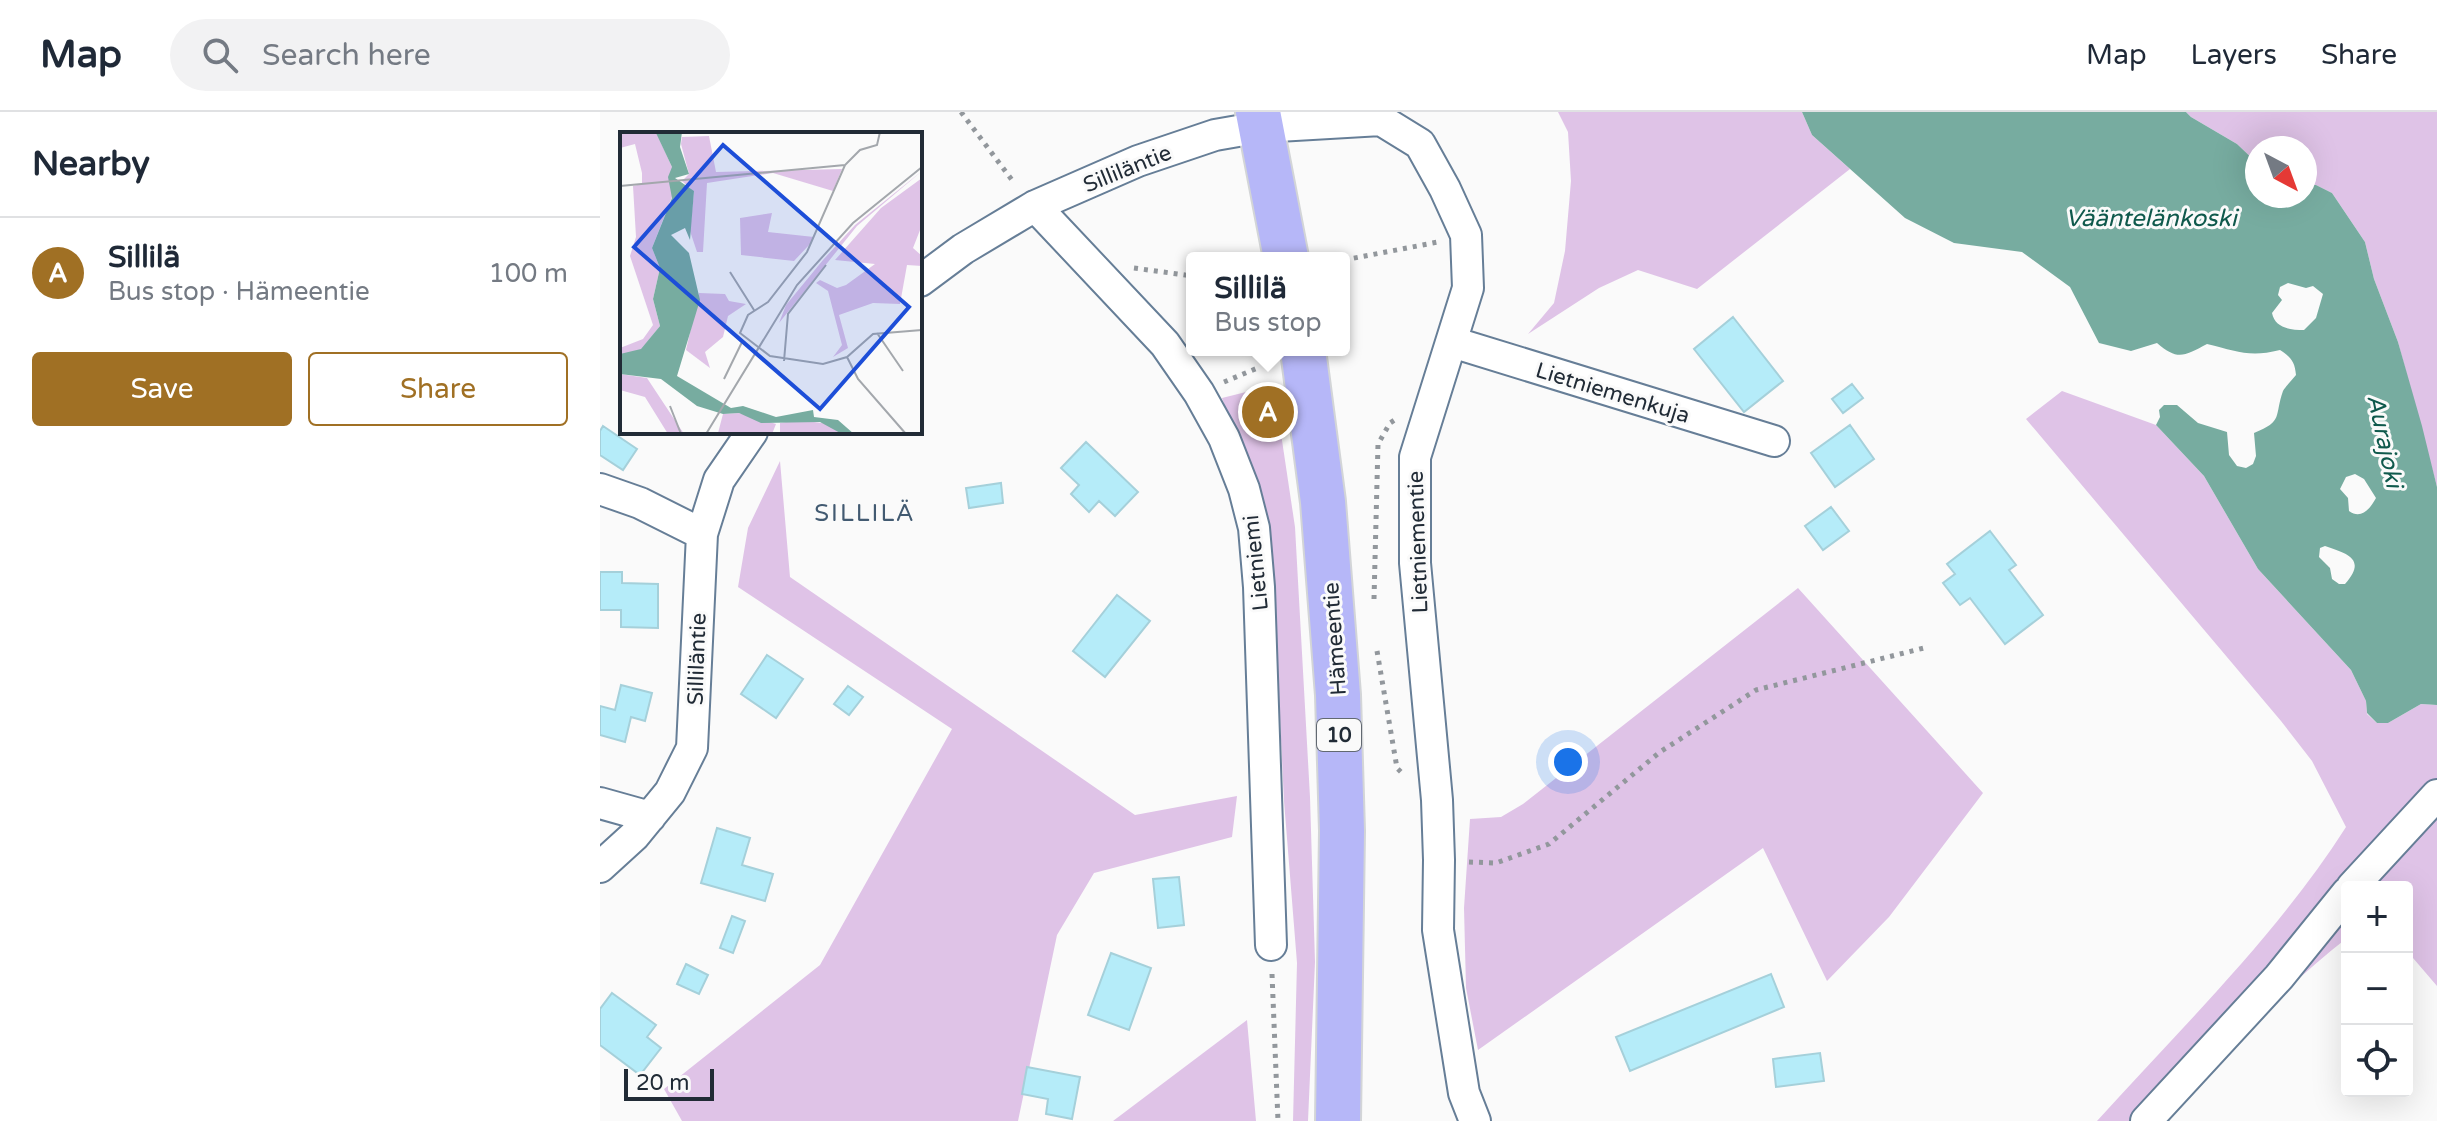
<!DOCTYPE html>
<html lang="en">
<head>
<meta charset="utf-8">
<style>
  :root { --surface:#fff; --page:#f2f2f3; --text:#1f2937; --muted:#747a83; --line:#e0e1e3; --accent:#a07024 }
  body { margin:0; font-family:"Varela Round",sans-serif; background:var(--page); color:var(--text) }
  .controls { position:absolute; right:24px; bottom:24px; display:grid; overflow:hidden; border-radius:8px; box-shadow:0 8px 32px #0002 }
  .controls button { width:72px; height:72px; display:grid; place-items:center; padding:0; border:0; border-bottom:2px solid var(--line); background:var(--surface); color:var(--text); font:40px sans-serif }
  .compass { position:absolute; left:1645px; top:24px; width:72px; height:72px; border-radius:50%; background:var(--surface); box-shadow:0 8px 32px #0002; rotate:139deg }
  .scale { position:absolute; left:24px; bottom:20px; width:90px; box-sizing:border-box; padding-left:8px; border:4px solid #212b36; border-top:0; font-size:22px; line-height:28px; white-space:nowrap; color:#212b36; -webkit-text-stroke:6px #fafafa; paint-order:stroke }
  .you { position:absolute; left:968px; top:650px; width:28px; height:28px; margin:-20px; border:6px solid #fff; border-radius:50%; background:#1a73e8; box-shadow:0 0 0 12px #1a73e833 }
  .badge { display:grid; place-items:center; width:52px; height:52px; border-radius:50%; background:var(--accent); color:#fff; font-size:26px; font-weight:700 }
  .pin { position:absolute; translate:-50% -50%; border:4px solid #fff; box-shadow:0 2px 8px #0006 }
  .popup { position:absolute; left:586px; top:140px; width:164px; height:104px; box-sizing:border-box; display:grid; place-content:center; border-radius:8px; background:var(--surface); filter:drop-shadow(0 2px 6px #0005); font-size:26px; white-space:nowrap; color:var(--muted) }
  .popup b { font-size:30px; color:var(--text) }
  .popup::after { content:''; position:absolute; left:50%; top:100%; margin-left:-16px; border:16px solid transparent; border-top-color:var(--surface) }
  .list { margin:0; padding:0; list-style:none }
  h2 { display:flex; justify-content:space-between; align-items:center; height:104px; margin:0; padding:0 32px; font-size:34px }
  h2 small { font-size:26px; font-weight:400; color:var(--muted) }
  .list li { display:grid; grid-template-columns:52px 1fr auto; gap:24px; align-items:center; box-sizing:border-box; height:112px; padding:0 32px; border-top:2px solid var(--line) }
  .list b { display:block; font-size:30px; white-space:nowrap }
  .list p { margin:0; font-size:26px; white-space:nowrap; color:var(--muted) }
  .list em { font-size:26px; font-style:normal; color:var(--muted) }
  .actions { display:flex; gap:16px; padding:24px 32px }
  .actions a { flex:1; padding:18px 0; border:2px solid var(--accent); border-radius:8px; text-align:center; font-size:28px; color:var(--accent) }
  .actions .main { background:var(--accent); color:#fff }
  .icon { flex:none; width:44px; height:44px; fill:none; stroke:currentColor; stroke-width:2; stroke-linecap:round; stroke-linejoin:round }
  .map { position:relative; flex:none; width:1837px; height:1009px; overflow:hidden }
  header { display:flex; align-items:center; gap:48px; box-sizing:border-box; height:112px; padding:0 40px; background:var(--surface); border-bottom:2px solid var(--line) }
  header strong { font-size:38px }
  nav { display:flex; gap:44px; margin-inline-start:auto; font-size:28px }
  .search { width:560px; height:72px; background:var(--page); display:flex; align-items:center; gap:20px; box-sizing:border-box; padding:0 28px; border-radius:44px; color:var(--muted); font-size:30px }
  main { display:flex }
  aside { flex:1; background:var(--surface) }
  .map>svg:first-child { display:block }
  .green { fill:#dfc3e7 }
  .water { fill:#77aca0; fill-rule:evenodd }
  .building { fill:#b5ecf9; stroke:#a5d0da; stroke-width:2 }
  .lines { fill:none; stroke-linecap:round; stroke-linejoin:round }
  .minor-casing { stroke:#667e97; stroke-width:34 }
  .highway-casing { stroke:#d3d5d7; stroke-width:48 }
  .path { stroke:#92979c; stroke-width:5; stroke-dasharray:4 6; stroke-linecap:butt }
  .minor { stroke:#fff; stroke-width:30 }
  .highway { stroke:#b6b7f8; stroke-width:44 }
  .labels { text-anchor:middle; stroke-width:6; stroke-linejoin:round; paint-order:stroke }
  .shield { fill:#fafafa; stroke:#626971; stroke-width:2 }
  .shield-label { font-size:20px; font-weight:bold; fill:#212b36 }
  .street-label { font-size:22px; fill:#212b36; stroke:#fafafa }
  .water-label { font-size:24px; font-style:italic; fill:#0f594c; stroke:#fafafa }
  .neighbourhood-label { font-size:24px; letter-spacing:2px; fill:#425a71; stroke:#fafafa }
  .inset-road { fill:none; stroke:#a3a7ac; stroke-width:2 }
  .view { fill:#1d4ed8; fill-opacity:0.15; stroke:#1d4ed8; stroke-width:4 }
  .inset-edge { fill:none; stroke:#212b36; stroke-width:4 }
</style>
</head>
<body>
<header>
<strong>Map</strong>
<div class="search"><svg class="icon" aria-label="search" viewBox="0 0 24 24"><circle cx="10" cy="10" r="6"/><path d="M15 15l6 6"/></svg>Search here</div>
<nav><a>Map</a><a>Layers</a><a>Share</a></nav>
</header>
<main>
<aside>
<h2>Nearby<small></small></h2>
<ul class="list">
<li><span class="badge">A</span><div><b>Sillilä</b><p>Bus stop · Hämeentie</p></div><em>100 m</em></li>
</ul>
<div class="actions"><a class="main">Save</a><a>Share</a></div>
</aside>
<div class="map">
<svg width="1837" height="1009" viewBox="0 0 1837 1009">
  <rect width="100%" height="100%" fill="#fafafa"/>
  <path class="green" d="M958,0H1202L1212,23L1250,57L1097,177L1038,158L999,176L928,222L954,191L965,139L971,69L968,20Z
    M1586,0H1837V375L1798,230L1774,167L1765,130L1732,81L1716,73H1705V36H1657V51L1637,32L1591,5Z
    M650,279L663,312L680,315L695,415L710,685L715,850L708,1009H693L697,851L684,689L671,421L622,286Z
    M1462,279L1556,313L1604,364L1658,457L1751,558L1766,589L1767,602L1777,611H1788L1821,592L1837,593V874L1807,839V775H1747V826C1678,880 1618,946 1557,1009H1497C1583,914 1677,823 1746,715L1712,649L1681,609L1426,307Z
    M180,349L190,465L535,703L637,684L632,725L494,761L457,823L418,1009H82L64,977L220,853L352,617L138,475L148,416Z
    M1198,476L1383,681L1289,805L1227,869L1163,736L878,938L866,876L864,796L870,707L901,705L923,692Z
    M647,908L656,1009H513Z"/>
  <path class="water" d="M1202,0H1586L1591,5L1637,32L1657,51V84H1705V73H1716L1732,81L1765,130L1774,167L1798,230L1822,314L1837,375V593L1821,592L1788,611H1777L1767,601L1766,589L1751,558L1658,457L1604,364L1556,313L1560,305L1559,298L1564,293H1577L1598,311L1627,320L1629,343L1637,354L1646,356L1653,352L1656,344L1654,321C1684,309 1674,304 1683,279C1686,274 1692,268 1696,263C1695,250 1691,245 1680,238C1649,246 1637,239 1607,232C1584,244 1578,249 1557,231L1531,239L1499,231L1470,175L1422,140L1354,131L1305,106L1212,23ZM1688,171L1706,176L1713,174L1723,182L1716,206L1704,218C1690,218 1675,216 1672,201L1682,188L1678,183L1680,175ZM1755,362L1764,367L1776,386C1770,397 1761,408 1749,399L1748,386L1740,377L1746,365ZM1725,434C1748,442 1767,447 1745,472H1739L1732,467L1730,456L1719,445L1720,436Z"/>
  <path class="building" d="M1133,205L1183,269L1144,300L1094,237Z
    M1252,272L1263,286L1243,301L1232,287Z
    M1250,313L1274,347L1235,375L1211,341Z
    M3,314L37,337L23,358L0,343V319Z
    M486,330L538,380L515,404L499,389L489,400L471,382L479,373L461,356Z
    M401,371L403,391L369,396L366,376Z
    M1231,395L1249,419L1223,438L1205,414Z
    M1390,419L1416,453L1409,458L1443,503L1405,532L1370,486L1360,493L1343,471L1355,462L1347,452Z
    M0,460H22V471L58,472V516L21,515V498H0Z
    M517,483L550,509L505,565L473,539Z
    M167,543L203,567L176,606L141,582Z
    M21,573L52,581L45,609L31,605L25,630L0,623V594L15,598Z
    M248,574L263,585L249,603L234,592Z
    M117,716L150,726L142,753L173,762L165,789L101,771Z
    M579,765L584,813L558,816L553,767Z
    M132,804L145,809L133,841L120,836Z
    M511,841L551,856L529,918L488,903Z
    M86,852L108,863L99,882L77,872Z
    M1171,862L1184,895L1030,959L1016,925Z
    M12,881L56,913L47,925L61,936L40,963L0,933V897Z
    M1220,941L1224,969L1176,975L1173,947Z
    M427,955L480,965L472,1007L446,1002L448,987L422,982Z"/>
  <g class="lines">
    <defs>
      <path id="minor" d="M435,94L565,232L599,281L624,326L644,377L654,416L659,475L671,833
        M320,169L363,137L435,94L538,49L615,23L661,15L781,8L820,32L845,77L866,123L868,176L815,345V451L837,688L839,748L838,818L864,981L875,1009
        M852,230L1174,329
        M0,377L40,391L102,422
        M0,691L50,705
        M0,755L34,724L70,680L92,636L102,422L119,368L152,320
        M1752,775L1837,683
        M1546,1009L1679,865L1747,781"/>
      <path id="highway" d="M658,0L686,146
        M703,238L723,390L738,583L742,719L738,1009"/>
    </defs>
    <use href="#minor" class="minor-casing"/>
    <use href="#highway" class="highway-casing"/>
    <path class="path" d="M361,0L415,72
      M744,148L838,130
      M534,156L592,164
      M624,270L660,255
      M774,487L778,332L790,311L796,307
      M777,539L797,656L804,663
      M869,750L896,751L949,732L1060,640L1156,578L1324,536
      M672,862L678,1009"/>
    <use href="#minor" class="minor"/>
    <use href="#highway" class="highway"/>
  </g>
  <g class="labels">
    <rect class="shield" x="717" y="607" width="44" height="32" rx="6"/>
    <g class="shield-label">
      <text x="739" y="630">10</text>
    </g>
    <g class="street-label">
      <text transform="translate(527 56) rotate(-22)" y="8">Silliläntie</text>
      <text transform="translate(1013 280) rotate(17)" y="8">Lietniemenkuja</text>
      <text transform="translate(817 430) rotate(-92)" y="8">Lietniementie</text>
      <text transform="translate(655 451) rotate(-96)" y="8">Lietniemi</text>
      <text transform="translate(734 527) rotate(-94)" y="8">Hämeentie</text>
      <text transform="translate(96 547) rotate(-88)" y="8">Silliläntie</text>
    </g>
    <g class="water-label">
      <text x="1551" y="114">Vääntelänkoski</text>
      <text transform="translate(1785 329) rotate(78)" y="8">Aurajoki</text>
    </g>
    <g class="neighbourhood-label">
      <text x="265" y="409">SILLILÄ</text>
    </g>
  </g>
  <g transform="translate(20 20)">
    <rect width="302" height="302" fill="#fafafa"/>
    <path d="M0,0H36L52,35V65L32,116L40,136L33,167L40,194L21,218L8,222H0V216L23,207L33,193L10,124L16,105L13,54L22,52V41L15,12L0,16ZM89,4L96,40L222,37L213,59L153,41L87,51L83,120H77L70,99L74,60L62,49L69,42L61,12L62,5ZM302,39L237,94L159,191L166,173L203,128L235,93ZM302,46V93L293,116L302,124V134L287,133L280,172L253,171L219,183L228,216L213,225L222,213L208,159L196,151L200,148L217,156L226,153L255,132L215,128L261,76ZM152,81L148,100L194,105L190,112L174,129L121,123L120,86ZM79,161L105,162L109,169L126,172L108,184L103,205L85,220L90,236L66,218ZM0,242L27,246L64,302H48L25,265L0,258ZM119,281L156,292L152,302L98,301L103,282ZM178,288L210,292L222,302H160V291Z" fill="#dfc3e7"/>
    <path d="M62,0L60,15L69,42L55,46L74,59L70,108L65,96L51,103L69,121L80,168L57,244L111,276L123,274L156,285L193,278L194,285L218,288L234,302H222L200,290L141,291L119,281L103,282L77,274L41,247L0,242V222L21,217L40,194L33,167L40,136L32,116L52,66L48,45L52,35L36,1Z" fill="#77aca0"/>
    <path class="inset-road" d="M260,0L257,13L240,18L225,33L187,120L148,170L128,183L120,201L150,224L203,232L227,225L253,202L302,198M0,54L225,33M110,140L134,178M257,201L283,239M227,225L238,247L286,302M164,229L168,182L206,133M104,247L123,208M50,274L61,302M86,302L177,153L233,91L302,35"/>
    <path class="view" d="M103,13L289,175L200,277L14,115Z"/>
    <rect width="302" height="302" class="inset-edge"/>
  </g>
</svg>
<div class="controls">
<button>+</button>
<button>−</button>
<button><svg class="icon" aria-label="locate" viewBox="0 0 24 24"><circle cx="12" cy="12" r="6"/><path d="M12 2v4M12 18v4M2 12h4M18 12h4"/></svg></button>
</div>
<svg class="compass" viewBox="-18 -18 36 36"><path d="M0-13l5 13h-10z" fill="#e53935"/><path d="M0 13l5-13h-10z" fill="#747a83"/></svg>
<div class="scale">20 m</div>
<div class="you"></div>
<div class="pin badge" style="left:668px;top:300px">A</div>
<div class="popup"><b>Sillilä</b>Bus stop</div>
</div>
</main>
</body>
</html>
